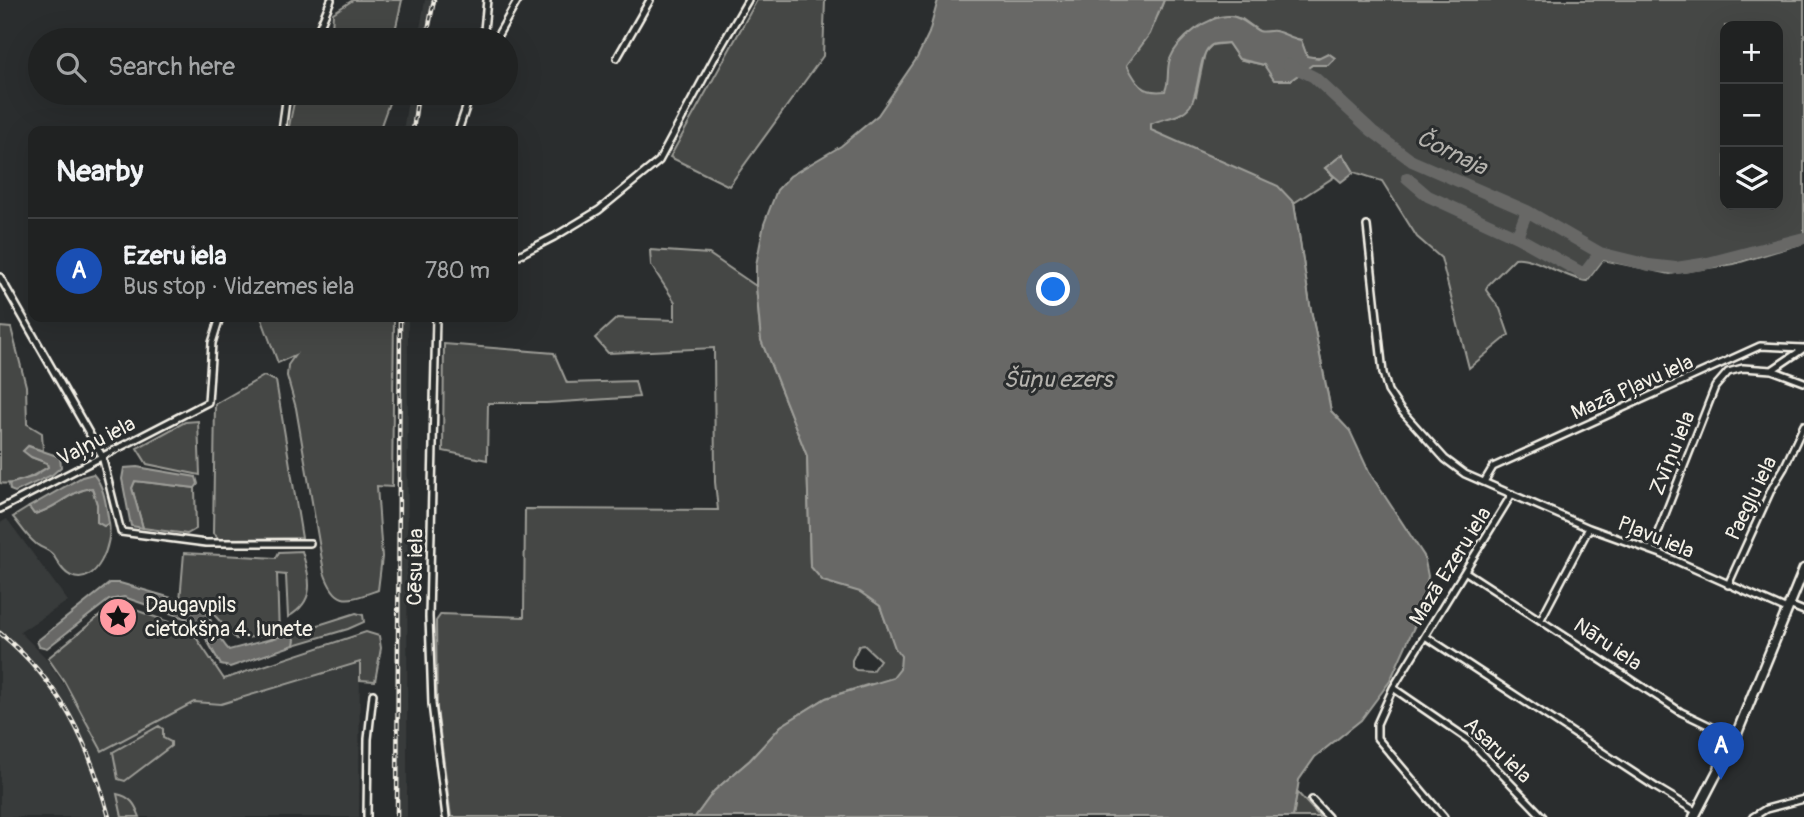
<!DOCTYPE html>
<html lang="en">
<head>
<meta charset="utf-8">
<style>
  :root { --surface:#202222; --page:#282a2a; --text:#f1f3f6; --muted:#a2a4a5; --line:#3d3f40; --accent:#1a73e8 }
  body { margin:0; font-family:Pangolin,sans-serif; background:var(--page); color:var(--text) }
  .controls { position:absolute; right:21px; top:21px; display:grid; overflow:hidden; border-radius:14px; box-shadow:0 7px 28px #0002 }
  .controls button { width:63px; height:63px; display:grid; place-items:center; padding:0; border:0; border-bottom:2px solid var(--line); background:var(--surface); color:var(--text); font:35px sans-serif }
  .you { position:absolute; left:1054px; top:290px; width:24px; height:24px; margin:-18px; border:5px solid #fff; border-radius:50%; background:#1a73e8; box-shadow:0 0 0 10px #1a73e833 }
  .badge { display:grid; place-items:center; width:46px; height:46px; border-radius:50%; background:var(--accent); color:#fff; font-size:23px; font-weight:700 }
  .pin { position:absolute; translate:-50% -58px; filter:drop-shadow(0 2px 4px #0008) }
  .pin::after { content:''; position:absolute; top:37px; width:24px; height:21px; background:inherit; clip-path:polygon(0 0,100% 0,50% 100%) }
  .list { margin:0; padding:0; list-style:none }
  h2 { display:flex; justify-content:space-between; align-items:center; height:91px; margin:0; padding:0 28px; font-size:30px }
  h2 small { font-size:23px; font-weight:400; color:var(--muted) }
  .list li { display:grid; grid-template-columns:46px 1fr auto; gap:21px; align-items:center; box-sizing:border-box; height:105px; padding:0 28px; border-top:2px solid var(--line) }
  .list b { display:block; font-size:26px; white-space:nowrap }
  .list p { margin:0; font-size:23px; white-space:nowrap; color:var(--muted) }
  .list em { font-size:23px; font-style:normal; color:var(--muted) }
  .icon { flex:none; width:38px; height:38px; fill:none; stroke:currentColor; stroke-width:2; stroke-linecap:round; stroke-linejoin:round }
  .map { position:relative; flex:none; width:1804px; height:817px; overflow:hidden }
  .search { position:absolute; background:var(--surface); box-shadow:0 7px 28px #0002; left:28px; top:28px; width:490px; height:77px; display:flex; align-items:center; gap:18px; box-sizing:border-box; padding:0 24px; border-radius:38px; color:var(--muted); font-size:26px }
  .panel { position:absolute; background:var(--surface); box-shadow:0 7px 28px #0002; left:28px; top:126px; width:490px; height:196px; border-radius:14px }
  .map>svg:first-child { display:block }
  .built { fill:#373a3a }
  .green { fill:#444645; stroke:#9c9c96; stroke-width:2; fill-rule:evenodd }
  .water { fill:#676866; stroke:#9f9f9a; stroke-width:2 }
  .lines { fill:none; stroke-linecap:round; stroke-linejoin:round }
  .river { stroke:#676866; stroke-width:12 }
  .street-casing { stroke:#f4f1e8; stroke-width:10 }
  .secondary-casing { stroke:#f4f1e8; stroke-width:13 }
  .street { stroke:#2a2d2e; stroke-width:5 }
  .secondary { stroke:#2a2d2e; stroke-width:8 }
  .rail-casing { stroke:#f4f1e8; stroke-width:4.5 }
  .rail { stroke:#2a2d2e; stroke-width:2; stroke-dasharray:5; stroke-linecap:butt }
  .labels { text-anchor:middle; stroke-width:6; stroke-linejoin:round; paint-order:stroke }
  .street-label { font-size:21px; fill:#f4f1e8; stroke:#2a2d2e }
  .poi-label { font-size:21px; fill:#f4f1e8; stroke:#2a2d2e; text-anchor:start }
  .water-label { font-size:23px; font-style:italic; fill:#b5b3ae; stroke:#2a2d2e }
</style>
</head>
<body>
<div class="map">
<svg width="1804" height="817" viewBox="0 0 1804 817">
  <rect width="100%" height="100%" fill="#2a2d2e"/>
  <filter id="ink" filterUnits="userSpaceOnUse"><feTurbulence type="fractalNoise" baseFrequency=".0143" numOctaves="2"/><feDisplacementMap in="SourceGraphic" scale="14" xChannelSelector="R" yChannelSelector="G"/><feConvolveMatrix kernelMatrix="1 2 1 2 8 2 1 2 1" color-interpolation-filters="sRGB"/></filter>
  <g filter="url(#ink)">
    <path class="built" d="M425,0H437L429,40H418Z
      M409,93H421L416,131H403Z
      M397,317H408L407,817H394Z
      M7,519L68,601L20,632L45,657L70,694L102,751L194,702L221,704L360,662L359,817H0V523Z"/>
    <path class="green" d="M353,0H402L393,40H326L332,30L333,13Z
      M757,0H825L823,56L729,186L670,157Z
      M1164,0H1804V243L1734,264L1670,274L1603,260L1587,281C1566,279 1532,255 1515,258L1488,285L1486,290L1500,309L1509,335L1469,368L1441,258L1417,237L1382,181L1354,172L1343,154L1325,168L1334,177L1294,203L1310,305L1331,411L1345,426L1322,429L1152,158L1117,67L1158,15ZM1230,16L1242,19L1260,32L1275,31L1290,38L1301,40L1307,57H1322L1325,65H1312L1291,80L1264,65L1239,59L1228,43L1212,45L1205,52L1196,96L1181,85L1215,18ZM1725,26H1778V205H1725Z
      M296,93H390V100L379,131H288Z
      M650,250L709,254L756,286L761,340L807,456L810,566L843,575L880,606L889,631L909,658L888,687L870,684L826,698L781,726L750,760L714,791L695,817H451L437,709L436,621L441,614L524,617L525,509L718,510L715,482L714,348L608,353L595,338L617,318L675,320V302L651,265ZM864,645L880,660L872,671L856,670L852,667V660L859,646Z
      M261,317H394L392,487L377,486L382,557L378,590C347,601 336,607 324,572L296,408L287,376L288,365L295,355L278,363Z
      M0,327L11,328L26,386L27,424L42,433L43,451L29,446L31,457L47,463L48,467C33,476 18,486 0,483Z
      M444,344L554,353L567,383L635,381L639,397L546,403H488L487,460L443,451Z
      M264,376L276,381L302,538L219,539L213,533L215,404Z
      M198,421L200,475L147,464L137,448L185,422Z
      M135,481L195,488L196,529L187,534L143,528L132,488Z
      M92,488L97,504V522L104,526L109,523C113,542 97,588 71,576C62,572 58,562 53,555C48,549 40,548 35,543C26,536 20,525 13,517L29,507L34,514C55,510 71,490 92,488Z
      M302,551C310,580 317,600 288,617L286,575L277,574L279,634L236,639L208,608L180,601L184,553L276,558L279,552Z
      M119,604L191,630L224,679L366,632L379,636L381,648L375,681L360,680V662L221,704L194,702L102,751L64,681L48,658L112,606Z
      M356,613L363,615L364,622L348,629L294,645V639L290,634Z
      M159,726L163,729V738L171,742V746L125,781L118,779L113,752Z
      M1297,792L1320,817H1293Z
      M117,794C131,797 135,804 140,817H122Z"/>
    <path class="water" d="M938,0H1164L1150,34L1127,65C1137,84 1142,94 1165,91C1170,80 1166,70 1170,59C1178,39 1208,15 1230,16C1242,17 1249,26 1259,31C1264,33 1270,30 1275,31C1284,33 1291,38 1301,40L1307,56L1318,58L1328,53L1335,58L1328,65H1312L1291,80H1274L1264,65L1239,59L1228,43C1223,44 1216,43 1212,45C1198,52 1200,92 1190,106C1180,119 1163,117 1151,124V130L1278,186L1294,203L1310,305L1331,411L1350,431L1369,472L1424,556L1428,576L1423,607L1390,681L1361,720L1315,757L1299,780L1293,817H695L714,791L750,760L781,726L826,698L893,678L900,669L901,656L895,648L880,606L860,592L823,581L810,566L807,456L761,340L756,286V265L764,224L777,190L790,176L841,146L878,115L917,58L929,33Z
      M1343,154L1354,172L1341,182L1325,168Z
      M28,446L60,457L61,467L52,475L15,492L10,490L9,484L32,477L48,467L47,463L31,457L23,451Z
      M137,467L196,477L198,484L195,488L135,481L132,488L143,528L131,526L122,479L124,468Z
      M93,474C105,487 106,506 109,523L104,526L97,522V504L92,488C70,490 55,510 34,514L29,507L82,477Z
      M110,583H120L203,607C212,620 218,639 229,650L290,634L295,639L294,645L230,667L221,665L200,628L190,620L124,597L109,600L47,648L39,646L37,641Z"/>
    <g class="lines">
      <path class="river" d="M1288,64L1314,77L1372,131L1412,161L1527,211L1600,253L1649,265L1676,268L1708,263L1804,238
        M1407,178L1428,196L1517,237L1584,274L1600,253
        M1517,237L1527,211"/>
      <defs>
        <path id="street" d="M314,40L331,0
          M483,40L487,0
          M495,40L518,0
          M617,58L650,0
          M282,131L287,93
          M458,131L471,93
          M1367,226L1383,373L1388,391L1400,409L1445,459L1465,474L1589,528L1661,554L1787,610
          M513,258L554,237L599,210L659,161L716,55L748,0
          M0,277L102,456L121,532L206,543H310
          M436,317L429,617L432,704L446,817
          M1772,370L1804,382
          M1484,482L1493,467L1760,346L1804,348
          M0,509L208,402L212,343L220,317
          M1651,550L1715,387L1728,372L1743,368L1772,370L1803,349
          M1466,572L1681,712L1735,738
          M1728,585L1772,488L1784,468L1804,425
          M1789,605L1804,611
          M1541,619L1589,528
          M1425,636L1657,788L1697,812
          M1393,688L1469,740L1543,817
          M1312,800L1328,817
          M367,817L368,739L373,694
          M1444,817L1377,738V724L1393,688L1512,494
          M1753,817L1766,809L1804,799"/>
        <path id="secondary" d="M1694,817L1735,738L1804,569"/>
      </defs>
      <use href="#street" class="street-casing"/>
      <use href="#secondary" class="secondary-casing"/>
      <use href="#street" class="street"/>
      <use href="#secondary" class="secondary"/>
      <defs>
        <path id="rail" d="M426,40L434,0
          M413,131L418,93
          M0,633C61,683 89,743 109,817
          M397,817L400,317"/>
      </defs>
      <use href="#rail" class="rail-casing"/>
      <use href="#rail" class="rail"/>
    </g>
  </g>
  <defs>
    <symbol id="sight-disc" viewBox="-11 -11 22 22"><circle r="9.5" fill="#ff9aa2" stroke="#2a2d2e"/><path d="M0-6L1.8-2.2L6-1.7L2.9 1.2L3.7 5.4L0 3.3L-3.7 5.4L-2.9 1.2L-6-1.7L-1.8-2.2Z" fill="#111"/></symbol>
  </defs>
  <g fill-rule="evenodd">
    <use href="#sight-disc" x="96" y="595" width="44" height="44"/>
  </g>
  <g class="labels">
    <g class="street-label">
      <text transform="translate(1632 387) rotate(-24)" y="7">Mazā Pļavu iela</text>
      <text transform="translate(96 441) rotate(-27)" y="7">Vaļņu iela</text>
      <text transform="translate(1672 453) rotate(-68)" y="7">Zvīņu iela</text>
      <text transform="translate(1751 498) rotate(-64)" y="7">Paegļu iela</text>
      <text transform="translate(1656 537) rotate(22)" y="7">Pļavu iela</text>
      <text transform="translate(1450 566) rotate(-58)" y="7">Mazā Ezeru iela</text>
      <text transform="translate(415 567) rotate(-89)" y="7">Cēsu iela</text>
      <text transform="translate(1608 644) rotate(34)" y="7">Nāru iela</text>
      <text transform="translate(1498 750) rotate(44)" y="7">Asaru iela</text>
    </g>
    <g class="poi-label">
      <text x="145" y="612">Daugavpils<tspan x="145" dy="24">cietokšņa 4. lunete</tspan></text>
    </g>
    <g class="water-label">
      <text transform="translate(1452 152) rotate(26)" y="8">Čornaja</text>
      <text x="1058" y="387">Šūņu ezers</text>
    </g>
  </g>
</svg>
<div class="controls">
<button>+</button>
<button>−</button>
<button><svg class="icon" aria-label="layers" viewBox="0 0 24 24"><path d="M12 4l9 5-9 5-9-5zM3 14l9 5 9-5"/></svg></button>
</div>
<div class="you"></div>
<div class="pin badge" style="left:1721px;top:780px;background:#1a4fb4">A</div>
<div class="search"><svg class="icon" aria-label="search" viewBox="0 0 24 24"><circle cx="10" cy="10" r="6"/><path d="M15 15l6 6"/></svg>Search here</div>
<section class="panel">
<h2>Nearby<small></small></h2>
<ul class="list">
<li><span class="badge" style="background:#1a4fb4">A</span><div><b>Ezeru iela</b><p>Bus stop · Vidzemes iela</p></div><em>780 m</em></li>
</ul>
</section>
</div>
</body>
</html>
